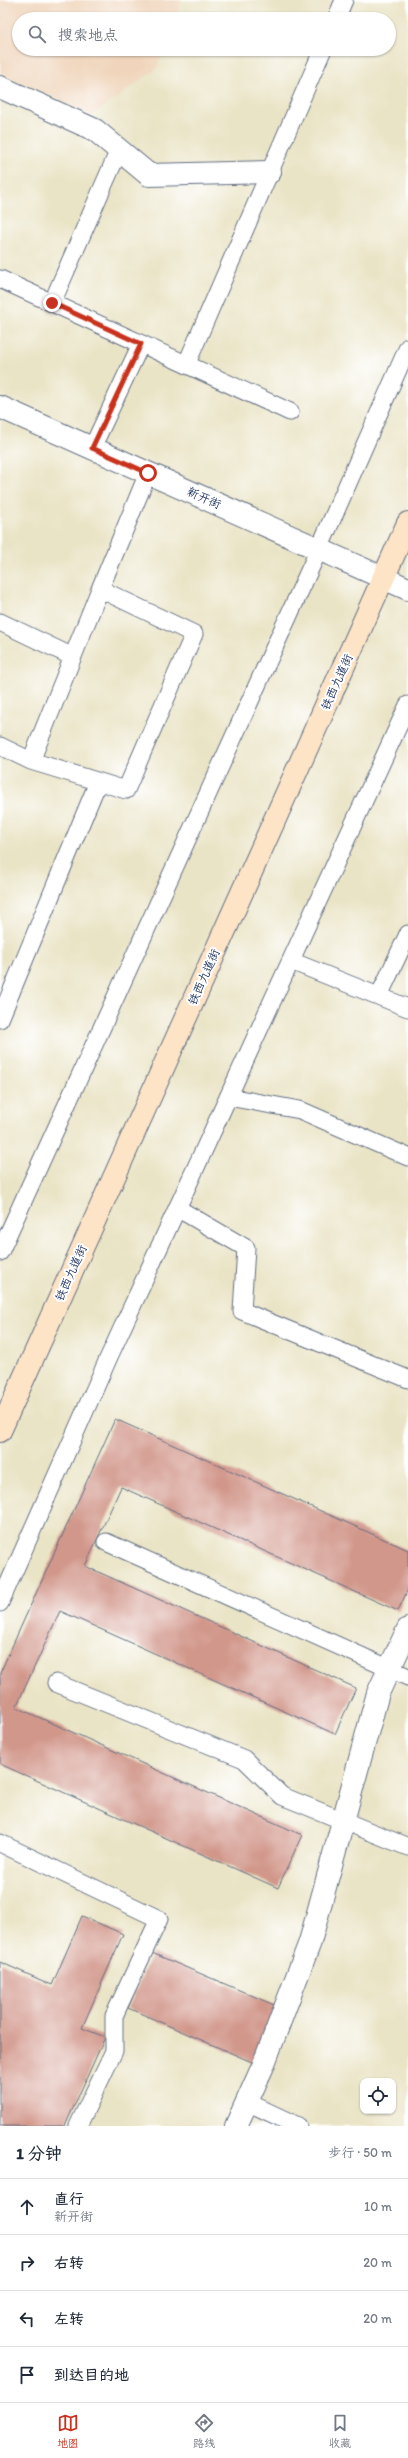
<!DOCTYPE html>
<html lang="zh">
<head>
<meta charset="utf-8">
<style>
  :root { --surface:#fff; --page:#f6f6f7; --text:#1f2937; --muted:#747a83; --line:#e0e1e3; --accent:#c8321e }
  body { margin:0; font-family:Itim,"LXGW WenKai TC",sans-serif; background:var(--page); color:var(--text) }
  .controls { position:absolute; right:12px; bottom:12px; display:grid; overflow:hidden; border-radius:8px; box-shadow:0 1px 3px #0004 }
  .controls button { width:36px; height:36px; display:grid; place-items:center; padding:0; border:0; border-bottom:1px solid var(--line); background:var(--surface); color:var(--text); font:20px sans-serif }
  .stop { position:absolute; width:12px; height:12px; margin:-9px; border:3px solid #c8321e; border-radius:50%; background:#fff }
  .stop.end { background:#c8321e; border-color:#fff; box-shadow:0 1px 4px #0008 }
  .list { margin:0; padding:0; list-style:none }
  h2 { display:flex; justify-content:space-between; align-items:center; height:52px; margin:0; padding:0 16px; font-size:17px }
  h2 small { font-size:13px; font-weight:400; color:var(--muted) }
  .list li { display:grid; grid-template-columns:26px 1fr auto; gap:12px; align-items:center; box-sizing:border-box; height:56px; padding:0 16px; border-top:1px solid var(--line) }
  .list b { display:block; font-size:15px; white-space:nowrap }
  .list p { margin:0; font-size:13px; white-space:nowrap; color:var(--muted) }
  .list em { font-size:13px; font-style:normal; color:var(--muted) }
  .icon { flex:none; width:22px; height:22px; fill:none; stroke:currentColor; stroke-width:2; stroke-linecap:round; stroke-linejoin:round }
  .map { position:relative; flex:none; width:408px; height:2126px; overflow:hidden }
  .search { position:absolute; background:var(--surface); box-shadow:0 1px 3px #0004; left:12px; right:12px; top:12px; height:44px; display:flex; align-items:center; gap:10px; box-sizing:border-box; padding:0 14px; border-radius:22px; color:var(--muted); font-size:15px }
  .sheet { height:276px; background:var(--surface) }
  nav { display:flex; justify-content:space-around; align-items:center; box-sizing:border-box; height:56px; border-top:1px solid var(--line); background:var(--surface); font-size:11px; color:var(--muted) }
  nav a { display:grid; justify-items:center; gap:2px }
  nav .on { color:var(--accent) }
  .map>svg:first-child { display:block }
  .built { fill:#f0d5bc }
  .building { fill:#d2978b }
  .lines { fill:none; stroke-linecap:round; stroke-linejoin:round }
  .lane-casing { stroke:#636e82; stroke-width:19 }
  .street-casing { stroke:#636e82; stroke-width:24 }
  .secondary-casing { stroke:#636e82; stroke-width:24 }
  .lane { stroke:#fff; stroke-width:17 }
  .street { stroke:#fff; stroke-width:22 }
  .secondary { stroke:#fee4c6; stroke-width:22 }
  .route { stroke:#c8321e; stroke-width:5 }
  .labels { text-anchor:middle; stroke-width:4; stroke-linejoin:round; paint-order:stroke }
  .street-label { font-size:12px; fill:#1b2f5e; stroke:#fff }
</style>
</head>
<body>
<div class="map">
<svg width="408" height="2126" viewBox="0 0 408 2126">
  <rect width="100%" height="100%" fill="#fff"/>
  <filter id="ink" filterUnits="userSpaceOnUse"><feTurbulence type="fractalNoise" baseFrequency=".025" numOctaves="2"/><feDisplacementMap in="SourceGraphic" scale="8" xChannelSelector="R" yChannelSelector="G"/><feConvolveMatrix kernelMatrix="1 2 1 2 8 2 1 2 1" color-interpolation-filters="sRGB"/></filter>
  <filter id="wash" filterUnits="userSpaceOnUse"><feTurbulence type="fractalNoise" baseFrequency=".012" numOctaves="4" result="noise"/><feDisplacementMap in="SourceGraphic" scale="16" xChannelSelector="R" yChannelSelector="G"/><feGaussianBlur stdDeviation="0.9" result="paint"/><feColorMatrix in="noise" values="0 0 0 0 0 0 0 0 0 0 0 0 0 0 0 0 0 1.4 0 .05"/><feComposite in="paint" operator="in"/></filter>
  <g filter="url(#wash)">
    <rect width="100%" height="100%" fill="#eae4c6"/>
    <path class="built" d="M0,0H182L175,19H19V49H164L157,68L93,115L0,73Z"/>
    <g id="blocks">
      <path class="building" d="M115,1419L408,1550V1589L398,1611L121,1487L85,1566L356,1688L335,1734L60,1611L16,1707L302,1835L278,1888L0,1764V1673Z
        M82,1916L123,1934L82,2028L105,2037L65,2126H0V1962L52,1985Z
        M152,1953L279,2007L254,2063L128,2008Z"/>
    </g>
  </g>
  <g filter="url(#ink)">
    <use href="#blocks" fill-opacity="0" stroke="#636e82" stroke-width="1"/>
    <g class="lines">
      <defs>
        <path id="lane" d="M336,19L344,0
          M0,279L290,412
          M52,303L119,150
          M187,363L323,49
          M92,448L141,344
          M0,622L73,657
          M0,746L31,761L126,790L194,634L100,589L148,473
          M31,761L100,589
          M291,961L408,1008
          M379,996L408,934
          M0,1019L98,782
          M228,1097L300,1110L408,1157
          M177,1208L246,1248L242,1311L408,1379
          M0,1252L319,549L408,347
          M106,1542L408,1677
          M0,1603L108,1359L408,705
          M56,1683L244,1759L282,1796L408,1847
          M0,1843L159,1919L114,2016V2051L78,2126
          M247,2102L298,2126"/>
        <path id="street" d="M0,87L95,130L149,175L270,172
          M0,407L408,589
          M236,2126L263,2066L310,1942L378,1693L408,1629"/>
        <path id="secondary" d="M0,1431L408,523"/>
      </defs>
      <use href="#lane" class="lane-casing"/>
      <use href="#street" class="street-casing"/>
      <use href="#secondary" class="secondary-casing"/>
      <use href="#lane" class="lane"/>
      <use href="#street" class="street"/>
      <use href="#secondary" class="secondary"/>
    </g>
  </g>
  <g class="lines" filter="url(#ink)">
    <path class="route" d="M52,303L141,344L92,448L148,473"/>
  </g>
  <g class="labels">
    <g class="street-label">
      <text transform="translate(204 498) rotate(24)" y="4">新开街</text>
      <text transform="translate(337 682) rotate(-66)" y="4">铁西九道街</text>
      <text transform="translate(204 977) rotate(-66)" y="4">铁西九道街</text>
      <text transform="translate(71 1273) rotate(-66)" y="4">铁西九道街</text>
    </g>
  </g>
</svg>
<div class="controls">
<button><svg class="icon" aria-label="locate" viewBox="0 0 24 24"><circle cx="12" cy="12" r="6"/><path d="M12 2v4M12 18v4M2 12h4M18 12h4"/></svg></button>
</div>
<div class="stop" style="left:148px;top:473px"></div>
<div class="stop end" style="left:52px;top:303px"></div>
<div class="search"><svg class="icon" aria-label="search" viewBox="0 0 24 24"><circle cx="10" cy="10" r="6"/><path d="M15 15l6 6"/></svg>搜索地点</div>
</div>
<section class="sheet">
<h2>1 分钟<small>步行 · 50 m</small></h2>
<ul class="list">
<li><svg class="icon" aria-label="ahead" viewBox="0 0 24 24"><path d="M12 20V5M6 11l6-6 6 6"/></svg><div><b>直行</b><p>新开街</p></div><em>10 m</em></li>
<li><svg class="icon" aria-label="right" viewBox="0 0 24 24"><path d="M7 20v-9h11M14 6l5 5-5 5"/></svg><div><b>右转</b></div><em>20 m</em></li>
<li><svg class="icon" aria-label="left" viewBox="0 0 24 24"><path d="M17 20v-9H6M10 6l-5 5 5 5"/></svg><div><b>左转</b></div><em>20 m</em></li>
<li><svg class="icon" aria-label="arrive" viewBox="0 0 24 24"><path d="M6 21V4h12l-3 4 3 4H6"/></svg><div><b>到达目的地</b></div></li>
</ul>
</section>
<nav>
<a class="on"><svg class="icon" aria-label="map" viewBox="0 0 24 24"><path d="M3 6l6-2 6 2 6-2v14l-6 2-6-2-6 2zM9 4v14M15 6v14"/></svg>地图</a>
<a><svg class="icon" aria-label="directions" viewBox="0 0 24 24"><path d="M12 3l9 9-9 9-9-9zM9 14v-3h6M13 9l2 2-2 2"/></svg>路线</a>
<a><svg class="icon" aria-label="saved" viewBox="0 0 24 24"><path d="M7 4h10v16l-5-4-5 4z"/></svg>收藏</a>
</nav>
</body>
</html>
